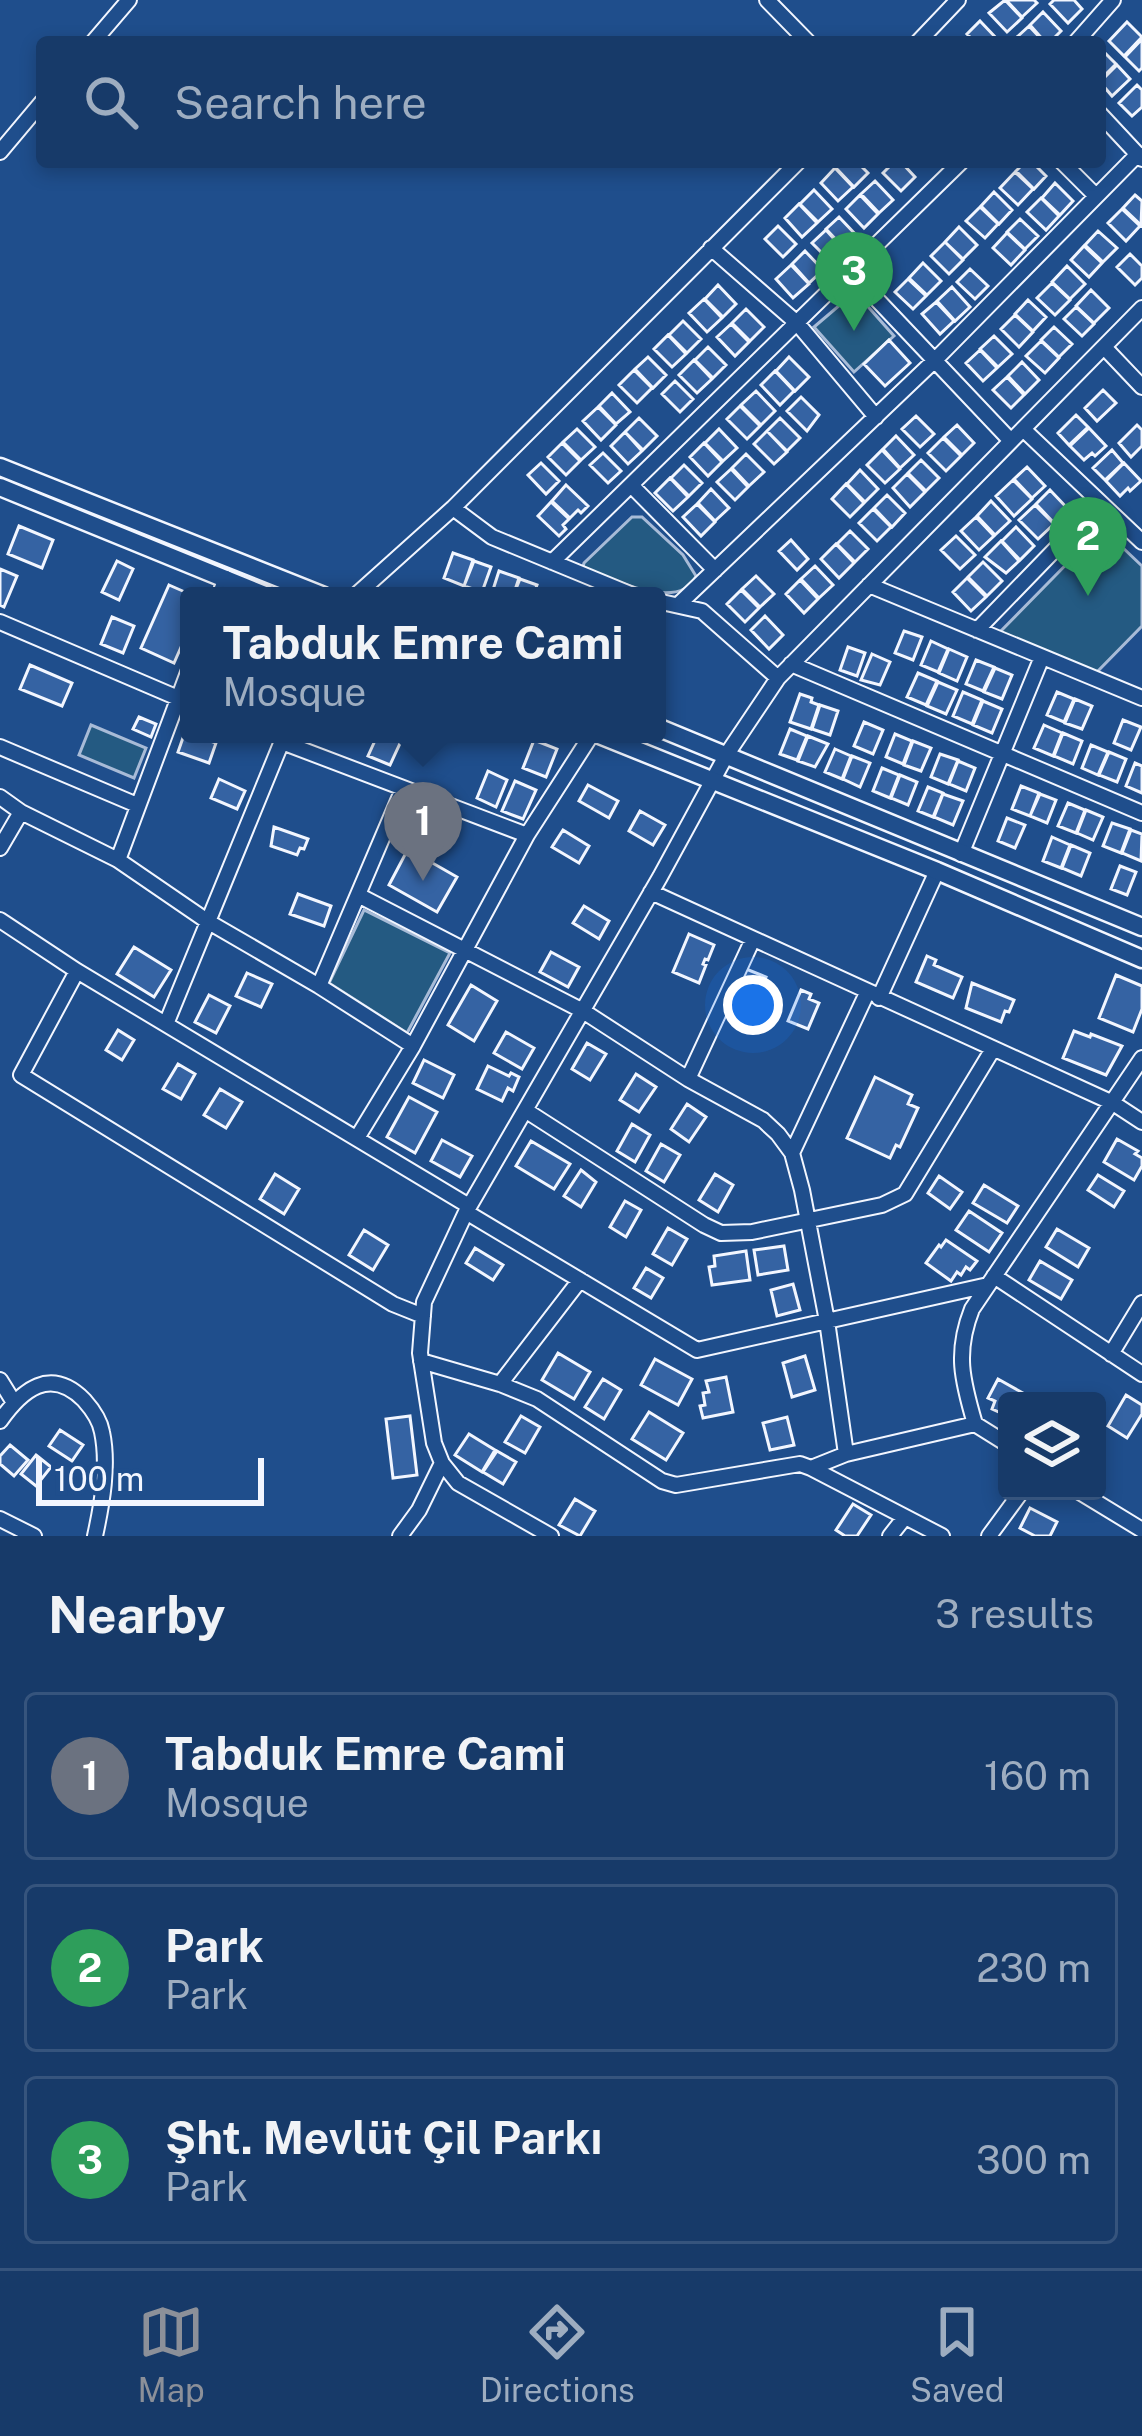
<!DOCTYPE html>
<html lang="en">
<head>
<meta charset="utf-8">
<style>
  :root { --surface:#173a69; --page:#244571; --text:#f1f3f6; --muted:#9eadc0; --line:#36547d; --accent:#8c9099 }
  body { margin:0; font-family:"Public Sans",sans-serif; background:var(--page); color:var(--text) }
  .controls { position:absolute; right:36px; bottom:36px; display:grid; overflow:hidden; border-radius:12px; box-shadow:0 6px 18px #0003 }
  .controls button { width:108px; height:108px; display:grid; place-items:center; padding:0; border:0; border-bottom:3px solid var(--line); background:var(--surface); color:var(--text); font:60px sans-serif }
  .scale { position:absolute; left:36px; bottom:30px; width:228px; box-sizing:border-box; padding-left:12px; border:6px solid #f2f6ff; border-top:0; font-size:33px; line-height:42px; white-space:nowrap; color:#f2f6ff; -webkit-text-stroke:9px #1f4e8c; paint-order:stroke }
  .you { position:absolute; left:753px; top:1005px; width:42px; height:42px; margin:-30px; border:9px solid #fff; border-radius:50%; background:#1a73e8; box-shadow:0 0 0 18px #1a73e833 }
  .badge { display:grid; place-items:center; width:78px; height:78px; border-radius:50%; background:var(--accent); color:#fff; font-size:39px; font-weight:700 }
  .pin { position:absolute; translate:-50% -99px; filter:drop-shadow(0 3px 6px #0008) }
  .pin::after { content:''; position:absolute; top:63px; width:42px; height:36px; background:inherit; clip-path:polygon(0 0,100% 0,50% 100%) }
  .popup { position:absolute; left:180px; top:587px; width:486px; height:156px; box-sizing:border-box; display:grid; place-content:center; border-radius:12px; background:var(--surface); filter:drop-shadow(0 3px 9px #0005); font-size:39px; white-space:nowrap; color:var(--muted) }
  .popup b { font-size:45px; color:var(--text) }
  .popup::after { content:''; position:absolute; left:50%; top:100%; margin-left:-24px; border:24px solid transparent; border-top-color:var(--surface) }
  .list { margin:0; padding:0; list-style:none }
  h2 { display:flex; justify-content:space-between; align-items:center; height:156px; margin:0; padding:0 48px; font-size:51px }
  h2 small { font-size:39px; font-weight:400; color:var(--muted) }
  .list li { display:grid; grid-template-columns:78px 1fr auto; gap:36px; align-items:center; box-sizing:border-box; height:168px; margin:0 24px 24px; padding:0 24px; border:3px solid var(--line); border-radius:12px }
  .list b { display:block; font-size:45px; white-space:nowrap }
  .list p { margin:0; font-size:39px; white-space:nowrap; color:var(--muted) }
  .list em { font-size:39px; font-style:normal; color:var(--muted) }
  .icon { flex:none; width:66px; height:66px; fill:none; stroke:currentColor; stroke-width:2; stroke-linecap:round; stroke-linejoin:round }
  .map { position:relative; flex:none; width:1142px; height:1536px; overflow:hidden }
  .search { position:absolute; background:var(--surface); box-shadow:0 6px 18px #0003; left:36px; right:36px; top:36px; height:132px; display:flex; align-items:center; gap:30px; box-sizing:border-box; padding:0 42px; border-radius:12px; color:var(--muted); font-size:45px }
  .sheet { height:732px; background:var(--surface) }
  nav { display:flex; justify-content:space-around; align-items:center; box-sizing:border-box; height:168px; border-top:3px solid var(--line); background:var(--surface); font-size:33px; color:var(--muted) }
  nav a { display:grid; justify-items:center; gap:6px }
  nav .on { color:var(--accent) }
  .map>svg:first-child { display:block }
  .green { fill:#245a82; stroke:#a8bbd7; stroke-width:3 }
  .building { fill:#3563a3; stroke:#f2f6ff; stroke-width:3 }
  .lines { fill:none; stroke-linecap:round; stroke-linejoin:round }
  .minor-casing { stroke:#f2f6ff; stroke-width:18 }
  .tertiary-casing { stroke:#f2f6ff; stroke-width:21 }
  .minor { stroke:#1f4e8c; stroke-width:14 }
  .tertiary { stroke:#1f4e8c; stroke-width:16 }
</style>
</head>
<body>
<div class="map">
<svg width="1142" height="1536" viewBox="0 0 1142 1536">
  <rect width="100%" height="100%" fill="#1f4e8c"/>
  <path class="green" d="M855,292L894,336L854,372L814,327Z
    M632,517H642L683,555L696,576C680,613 610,579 583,567L584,563Z
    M1102,528L1142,566V626L1095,674L998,634Z
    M91,725L146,748L134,778L79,755Z
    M364,910L450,953L407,1033L329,983Z"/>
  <path class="building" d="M1005,0L1022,18L1007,32L989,13Z
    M1006,0H1034L1037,3L1022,17Z
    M1054,0H1074L1082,9L1068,23L1050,4Z
    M1043,12L1061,31L1050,42H1045L1030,25Z
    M980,21L998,40L996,42H975L967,34Z
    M1127,22L1142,37L1124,56L1109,41Z
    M1029,26L1044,42H1019L1016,38Z
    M1142,39V68L1139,71L1125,57Z
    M1103,51L1116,64L1100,80V54Z
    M1117,65L1130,79L1112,96L1100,82Z
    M1137,85L1142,90V107L1132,116L1119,103Z
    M842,162H857L868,173L854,187L836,168Z
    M894,162H901L915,177L901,191L883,173Z
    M1025,162H1032L1046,176L1034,189L1016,171Z
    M835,168L853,187L838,201L821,183Z
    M1015,172L1033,189L1018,205L1000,188Z
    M875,181L893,200L879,213L861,194Z
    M1055,183L1073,201L1060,215L1042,198Z
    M814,190L832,209L818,222L800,204Z
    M994,192L1012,210L999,224L981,206Z
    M860,195L878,214L864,228L846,209Z
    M1135,195L1142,201L1141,225L1123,208Z
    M1041,198L1059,216L1046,230L1027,212Z
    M799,204L817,223L802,237L785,218Z
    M980,207L998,224L985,238L966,221Z
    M1122,209L1140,226L1126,241L1108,223Z
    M839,217L857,236L844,248L826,229Z
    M1020,219L1038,236L1025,249L1007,232Z
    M778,226L796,244L783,257L765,239Z
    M959,227L977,245L963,259L945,242Z
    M826,230L843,249L830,261L812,243Z
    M1098,231L1117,248L1103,262L1085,245Z
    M1007,233L1025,250L1011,265L993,248Z
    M945,242L963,260L949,274L931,256Z
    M1084,246L1102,263L1089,277L1071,260Z
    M805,251L823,270L809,283L792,264Z
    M1130,254L1142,266V278L1135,285L1117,267Z
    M923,263L941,281L927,295L909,278Z
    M791,265L809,284L793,298L776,279Z
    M1067,266L1085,284L1070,299L1052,282Z
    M970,269L988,286L975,299L957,282Z
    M908,279L926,296L913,309L895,292Z
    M1052,283L1070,300L1055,315L1037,298Z
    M718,285L736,304L723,317L705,299Z
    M952,287L970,307L955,321L937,301Z
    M1091,290L1109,308L1094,323L1076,306Z
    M704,299L722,318L707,332L689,313Z
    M1028,300L1046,317L1033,331L1015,314Z
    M936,302L954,321L940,334L922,314Z
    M1076,307L1094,324L1082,336L1064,319Z
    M746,309L764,327L750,341L732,323Z
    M1015,315L1033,332L1019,347L1001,329Z
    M683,321L701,339L687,353L669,335Z
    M731,324L749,342L735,356L717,337Z
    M1054,327L1072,344L1059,357L1041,340Z
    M668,335L686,354L672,367L654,349Z
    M994,336L1012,354L998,367L980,349Z
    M889,340L910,363L885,386L864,364Z
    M1041,341L1059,358L1045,373L1026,356Z
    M708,347L726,365L713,378L695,360Z
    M980,350L997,368L983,381L966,363Z
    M648,357L666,375L653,388L635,369Z
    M789,357L809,377L795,391L776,371Z
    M694,360L712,379L697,393L679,375Z
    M1022,362L1039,380L1025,394L1008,376Z
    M634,370L652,388L637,403L619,385Z
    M775,371L794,391L780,405L761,385Z
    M1007,377L1024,395L1011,408L993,390Z
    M675,381L693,399L680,412L662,394Z
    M1103,390L1116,403L1097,421L1085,408Z
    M756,391L775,411L761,425L741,405Z
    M612,393L630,412L616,424L599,406Z
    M801,397L819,415L807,431L787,411Z
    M740,406L760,426L747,439L727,419Z
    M598,407L616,425L601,440L583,421Z
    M1076,415L1088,427L1069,445L1058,433Z
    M916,416L934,434L920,447L902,429Z
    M639,418L657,436L643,450L625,432Z
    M780,418L800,438L787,451L767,431Z
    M957,425L974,443L962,455L944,437Z
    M1137,425L1142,430V446L1131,457L1119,443Z
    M1089,428L1106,446L1095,456L1092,453L1084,460L1070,446Z
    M577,429L595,447L581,460L563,442Z
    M719,429L737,448L723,461L705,443Z
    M767,431L787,452L774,464L754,444Z
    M625,432L642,451L628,464L611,446Z
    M896,436L914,455L900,468L883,449Z
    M943,438L961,456L946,471L928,453Z
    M562,443L580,461L566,475L548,457Z
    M704,443L722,462L708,476L690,457Z
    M882,450L900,469L885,483L867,465Z
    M1112,450L1123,463L1105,480L1093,468Z
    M603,453L621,471L608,483L590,465Z
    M746,454L764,472L749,486L732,468Z
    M921,460L939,478L926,491L908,473Z
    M541,463L559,481L546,494L528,475Z
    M1124,463L1141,481L1130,491L1128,488L1120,496L1106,481Z
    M684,465L702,483L689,496L671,478Z
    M1027,467L1045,486L1032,498L1014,479Z
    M731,469L748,487L735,500L717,482Z
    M860,470L878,489L865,502L847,484Z
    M907,474L925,492L910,507L893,488Z
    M670,478L688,497L673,511L655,493Z
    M1013,480L1032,499L1014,516L996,496Z
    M846,484L864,503L850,517L832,499Z
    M566,485L588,506L581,513L578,510L570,518L552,501Z
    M711,489L729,508L715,521L698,503Z
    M1050,490L1069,510L1054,523L1036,504Z
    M887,495L905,513L892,527L874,508Z
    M991,501L1010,521L995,535L977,516Z
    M551,502L569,519L563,525L566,529L559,536L538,516Z
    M697,504L715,522L701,536L683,517Z
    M1035,505L1054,524L1038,539L1019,520Z
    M873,509L891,527L877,541L859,523Z
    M976,517L994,536L979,550L961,531Z
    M19,526L53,540L42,568L8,554Z
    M1016,527L1034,546L1020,560L1002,541Z
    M850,531L868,549L855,562L837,544Z
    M956,536L975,555L960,569L941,550Z
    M791,540L808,559L797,570L779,551Z
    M1001,541L1019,561L1006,573L985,557Z
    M836,544L854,563L839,578L821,559Z
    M453,553L473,560L464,586L444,578Z
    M117,561L133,569L119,600L102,592Z
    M474,561L491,567L482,592L464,586Z
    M983,562L1002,581L987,596L968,577Z
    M815,566L833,585L819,598L801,579Z
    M0,569L17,576L4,607L0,605Z
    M499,571L519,578L513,596H491Z
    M756,576L774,594L760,607L742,589Z
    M967,578L986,597L971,611L953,592Z
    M520,579L537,585L533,596H513Z
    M800,580L818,599L804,613L786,594Z
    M169,585L194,596H189V629L174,663L141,648Z
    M741,590L759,608L745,622L727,604Z
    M765,616L783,635L769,649L751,630Z
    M112,617L134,626L123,653L101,644Z
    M904,631L922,637L913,660L895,653Z
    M931,641L948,649L938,672L921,665Z
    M848,647L865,653L857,676L840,670Z
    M949,649L967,657L957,681L939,673Z
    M872,654L890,662L880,685L861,680Z
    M976,660L994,667L983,691L966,684Z
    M30,665L72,683L62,706L20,689Z
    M995,668L1012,675L1002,699L984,692Z
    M918,673L937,681L926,705L907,697Z
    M938,682L957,690L946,714L927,706Z
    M963,692L982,700L972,724L953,716Z
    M1057,692L1074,699L1064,722L1047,715Z
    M800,694L812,698L811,702L819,705L811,729L790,722Z
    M1075,699L1092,706L1082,729L1065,723Z
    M983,701L1002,709L992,733L973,725Z
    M820,705L838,711L830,735L812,729Z
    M139,717L156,724L151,737L133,729Z
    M1123,720L1141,727L1131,750L1114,743Z
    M864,722L883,730L873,754L854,746Z
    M1044,725L1062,733L1053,756L1034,748Z
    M790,729L807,736L797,760L780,754Z
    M185,732L216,743L209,763L178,752Z
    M1063,733L1082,741L1073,764L1054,756Z
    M378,734L403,737L390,765L368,756Z
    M895,734L912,741L903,764L886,757Z
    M808,736L828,744L815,767L798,761Z
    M534,740L557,749L546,777L523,768Z
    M913,741L931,748L921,771L904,765Z
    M1091,745L1108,752L1098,775L1082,768Z
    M835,749L851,756L842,779L825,772Z
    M1109,752L1126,759L1117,782L1099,775Z
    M940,754L958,760L948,784L931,777Z
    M852,756L870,763L860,787L843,779Z
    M958,761L975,768L966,791L949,784Z
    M1135,763L1142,766V793L1126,786Z
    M882,768L899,775L890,798L873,791Z
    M488,771L507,780L496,807L477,798Z
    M900,775L917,782L908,805L891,798Z
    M219,779L245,791L237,809L211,798Z
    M515,781L536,790L523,819L502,811Z
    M588,785L618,801L609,818L579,801Z
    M1021,786L1039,793L1030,816L1012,809Z
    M928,787L943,793L933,817L918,811Z
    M943,794L963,801L953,825L934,817Z
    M1040,794L1056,800L1047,823L1030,816Z
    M1068,803L1085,810L1076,833L1058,826Z
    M1086,810L1103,817L1093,840L1077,833Z
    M640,811L665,825L653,845L629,831Z
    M1007,818L1025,825L1015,848L998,841Z
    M1112,823L1130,829L1121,853L1103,846Z
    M274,827L308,839L304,849L300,848L297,855L271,846Z
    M563,830L589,846L579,863L552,847Z
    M1131,830L1142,834L1141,861L1122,853Z
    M1052,837L1070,845L1061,868L1043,861Z
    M1071,845L1090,853L1081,876L1062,868Z
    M408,849L457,877L437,912L389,885Z
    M1120,866L1136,872L1127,895L1111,889Z
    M298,894L331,906L324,926L290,914Z
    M584,906L609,921L599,939L573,923Z
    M689,934L714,945L708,960L705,959L703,964L706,965L699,983L673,972Z
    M134,947L171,970L154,997L117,974Z
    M551,952L579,967L568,987L540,972Z
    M927,956L936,960L934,965L962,977L953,998L916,982Z
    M741,967L766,977L754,1005L730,995Z
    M247,973L272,984L261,1007L236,996Z
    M1116,975L1142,986V1009L1133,1032L1099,1018Z
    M972,983L1014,1000L1009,1012L1005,1011L1001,1022L966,1008Z
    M471,985L497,1001L474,1041L448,1025Z
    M801,990L811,994L809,999L819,1003L808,1029L788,1021Z
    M209,995L230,1006L216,1033L195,1022Z
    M118,1030L134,1040L122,1060L106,1050Z
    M1074,1031L1090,1037L1091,1034L1122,1046L1106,1075L1063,1058Z
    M506,1032L534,1048L522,1069L494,1053Z
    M587,1043L606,1054L590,1080L572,1069Z
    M424,1060L454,1075L443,1098L413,1083Z
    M178,1064L195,1074L181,1099L163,1089Z
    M488,1066L509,1076L511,1073L519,1077L513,1091L508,1088L502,1101L477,1089Z
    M636,1074L656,1087L639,1112L620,1100Z
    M875,1077L912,1095L908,1104L918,1108L900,1147L896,1145L890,1158L847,1138Z
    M220,1089L242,1102L226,1128L204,1115Z
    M409,1097L437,1112L415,1153L387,1137Z
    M687,1104L706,1117L689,1142L671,1129Z
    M632,1124L650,1135L635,1162L617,1151Z
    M1117,1139L1138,1151L1135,1154L1142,1158V1166L1134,1180L1104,1162Z
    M442,1140L472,1156L460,1177L431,1161Z
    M531,1141L570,1164L554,1189L516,1166Z
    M661,1144L680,1155L664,1182L646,1171Z
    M581,1170L596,1182L581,1207L564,1196Z
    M275,1174L299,1189L284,1214L260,1199Z
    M715,1174L733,1185L718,1212L699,1200Z
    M1098,1175L1124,1191L1114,1207L1088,1190Z
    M939,1176L962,1192L950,1209L928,1193Z
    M984,1185L1018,1206L1007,1223L973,1203Z
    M625,1201L641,1210L626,1237L610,1227Z
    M969,1211L1002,1233L989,1252L956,1230Z
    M668,1228L687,1239L672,1265L653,1254Z
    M1057,1229L1089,1248L1078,1267L1046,1247Z
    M364,1230L388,1245L373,1270L349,1255Z
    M946,1240L977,1261L970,1270L966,1267L961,1275L957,1272L951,1281L926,1263L939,1245L941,1247Z
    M784,1246L788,1270L758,1275L754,1250Z
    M475,1248L503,1265L493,1280L466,1263Z
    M746,1251L750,1280L712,1285L709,1267L715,1266L714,1256Z
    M1040,1261L1072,1280L1061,1299L1029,1280Z
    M646,1268L663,1278L651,1298L634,1288Z
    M793,1284L800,1310L777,1316L771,1290Z
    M558,1353L590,1372L574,1399L542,1380Z
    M805,1356L815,1390L792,1397L783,1363Z
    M655,1359L692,1379L678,1405L641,1385Z
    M726,1377L733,1412L703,1418L700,1406L705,1405L703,1393L709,1392L706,1381Z
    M603,1379L621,1390L604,1419L585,1407Z
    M998,1379L1030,1397L1027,1401H1007V1421L1003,1414L992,1409L995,1401L988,1398Z
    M1126,1395L1142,1405V1414L1127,1438L1108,1426Z
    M649,1412L683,1433L666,1460L632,1439Z
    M410,1416L417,1475L393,1478L386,1419Z
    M521,1416L540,1427L525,1453L505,1442Z
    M787,1417L794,1445L770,1450L763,1423Z
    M60,1430L83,1445L72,1461L49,1446Z
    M469,1434L495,1450L482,1472L455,1455Z
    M10,1445L28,1460L14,1476L0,1464V1456Z
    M497,1451L516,1462L503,1484L483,1472Z
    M36,1455L51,1467L36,1486L21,1474Z
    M575,1499L595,1511L580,1536L559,1525Z
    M853,1504L871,1515L857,1536H845L836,1530Z
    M1030,1508L1057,1522L1050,1536H1035L1020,1528Z"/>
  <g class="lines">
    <defs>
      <path id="minor" d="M767,0L808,42
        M93,42L129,0
        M918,42L958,0
        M1076,42L1113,0
        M1100,114L1142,159
        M0,152L42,102
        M1062,162L1096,196
        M711,248L797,323L876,417
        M850,271L1011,441
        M1104,347L1142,387
        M1023,429L1142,542
        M631,485L715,570
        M453,508L492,537L635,596
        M552,562L961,162
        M869,585L1142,698
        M219,596L226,578
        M355,596L453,508L798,162
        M657,601L702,611L778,678
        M678,605L936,359L1138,154
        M0,622L178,698
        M977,630L1100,503
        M791,664L1142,813
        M282,742L527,835
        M0,747L137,805
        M0,797L21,812L118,860L207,921L319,986L413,1046
        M0,848L21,812
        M961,854L1042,657
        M118,860L189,670
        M651,892L1113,1103L1142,1122
        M358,895L583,1011L688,1079L763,1120L778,1134L792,1153L802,1190L827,1321L846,1454
        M0,920L77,971L469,1206
        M77,971L21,1075L393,1304L423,1316
        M319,986L403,789
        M879,998L937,871
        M166,1024L285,734
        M688,1079L753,939
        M525,1110L704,1225L721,1233L752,1232L882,1205L905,1194L993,1049
        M357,1138L413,1046L527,835L592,734
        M792,1153L867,993
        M466,1212L697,1350L988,1285
        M994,1276L1142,1374
        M1111,1354L1142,1303
        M421,1361L500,1384L537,1399L662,1481L676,1485L800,1464L811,1468L846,1454L975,1424
        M0,1380L13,1401
        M500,1384L580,1280
        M0,1421C22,1390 50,1366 84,1400C92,1409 100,1420 102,1432C109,1465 102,1504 95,1536
        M1007,1444L975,1424C962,1380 955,1352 972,1309L1142,1058
        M811,1468L942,1536
        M1078,1491L1142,1530
        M0,1519L34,1536
        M400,1536L419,1510L442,1463
        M551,1536L458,1483L442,1463L434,1443L420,1353L424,1302L466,1212L660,877L727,754L778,678L1142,308
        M890,1536L905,1517
        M989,1536L1022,1491"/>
      <path id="tertiary" d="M0,467L324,596
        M0,487L267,596
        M657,727L1142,927
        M597,734L937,871L1142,959"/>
    </defs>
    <use href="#minor" class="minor-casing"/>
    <use href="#tertiary" class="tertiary-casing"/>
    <use href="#minor" class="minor"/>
    <use href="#tertiary" class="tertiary"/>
  </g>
</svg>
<div class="controls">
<button><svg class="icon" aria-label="layers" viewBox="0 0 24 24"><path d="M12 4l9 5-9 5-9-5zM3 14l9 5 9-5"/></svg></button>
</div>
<div class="scale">100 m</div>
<div class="you"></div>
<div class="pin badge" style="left:423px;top:881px;background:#6b7280">1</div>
<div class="popup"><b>Tabduk Emre Cami</b>Mosque</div>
<div class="pin badge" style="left:1088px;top:596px;background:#2e9e5b">2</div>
<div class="pin badge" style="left:854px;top:331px;background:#2e9e5b">3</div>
<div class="search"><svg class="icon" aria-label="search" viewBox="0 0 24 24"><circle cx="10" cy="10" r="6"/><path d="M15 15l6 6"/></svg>Search here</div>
</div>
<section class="sheet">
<h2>Nearby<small>3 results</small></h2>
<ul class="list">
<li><span class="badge" style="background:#6b7280">1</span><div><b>Tabduk Emre Cami</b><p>Mosque</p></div><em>160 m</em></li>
<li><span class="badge" style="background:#2e9e5b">2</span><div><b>Park</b><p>Park</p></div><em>230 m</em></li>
<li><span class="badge" style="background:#2e9e5b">3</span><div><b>Şht. Mevlüt Çil Parkı</b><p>Park</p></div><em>300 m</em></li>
</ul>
</section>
<nav>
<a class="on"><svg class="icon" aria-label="map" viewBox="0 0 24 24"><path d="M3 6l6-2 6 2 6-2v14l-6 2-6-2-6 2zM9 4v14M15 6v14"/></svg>Map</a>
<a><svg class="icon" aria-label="directions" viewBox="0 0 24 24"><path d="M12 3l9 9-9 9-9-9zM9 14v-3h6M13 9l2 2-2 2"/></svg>Directions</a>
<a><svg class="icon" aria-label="saved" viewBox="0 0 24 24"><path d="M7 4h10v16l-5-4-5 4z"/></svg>Saved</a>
</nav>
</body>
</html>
